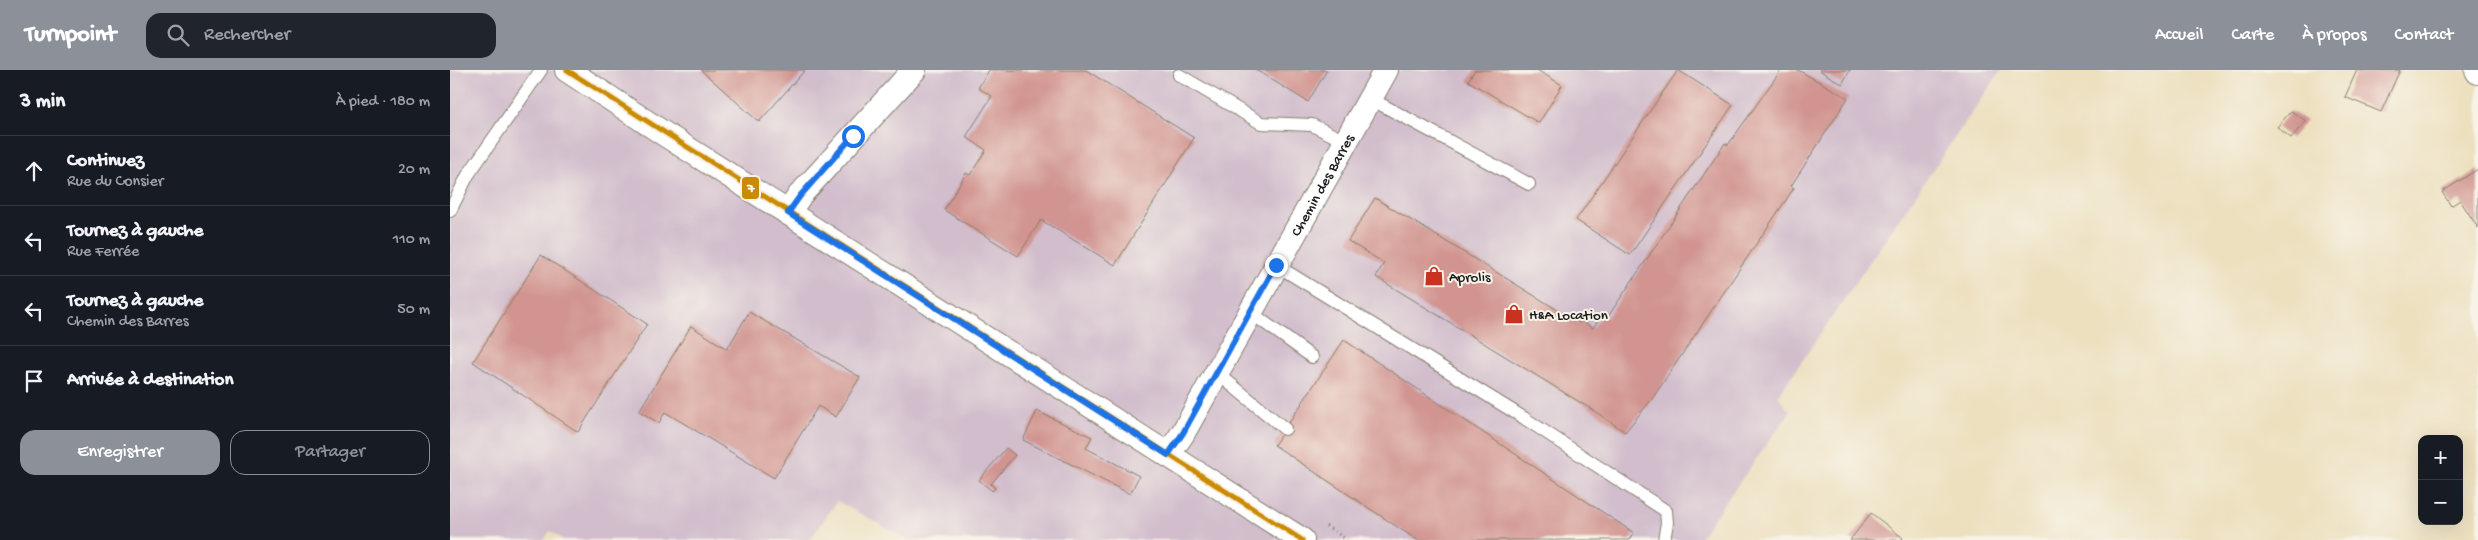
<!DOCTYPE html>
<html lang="fr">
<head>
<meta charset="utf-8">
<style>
  :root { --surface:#171b24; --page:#20242c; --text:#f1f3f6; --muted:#9ea1a6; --line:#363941; --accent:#8c9099 }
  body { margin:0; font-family:"Gochi Hand",sans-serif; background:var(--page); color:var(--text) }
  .controls { position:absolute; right:15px; bottom:15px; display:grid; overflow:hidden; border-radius:10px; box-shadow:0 5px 20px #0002 }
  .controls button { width:45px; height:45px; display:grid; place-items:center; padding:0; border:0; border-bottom:1px solid var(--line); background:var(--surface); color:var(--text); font:25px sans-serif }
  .stop { position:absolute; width:15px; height:15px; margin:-11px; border:4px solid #1a73e8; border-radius:50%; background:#fff }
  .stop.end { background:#1a73e8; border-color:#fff; box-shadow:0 1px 5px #0008 }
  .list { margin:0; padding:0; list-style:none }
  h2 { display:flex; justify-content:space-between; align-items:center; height:65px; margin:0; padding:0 20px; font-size:21px }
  h2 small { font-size:16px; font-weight:400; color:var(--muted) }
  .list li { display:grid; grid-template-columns:32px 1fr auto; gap:15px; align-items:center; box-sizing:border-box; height:70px; padding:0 20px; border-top:1px solid var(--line) }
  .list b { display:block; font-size:19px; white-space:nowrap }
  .list p { margin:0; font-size:16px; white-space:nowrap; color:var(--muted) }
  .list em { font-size:16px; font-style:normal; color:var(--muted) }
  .actions { display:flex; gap:10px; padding:15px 20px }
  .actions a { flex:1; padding:11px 0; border:1px solid var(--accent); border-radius:15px; text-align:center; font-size:18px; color:var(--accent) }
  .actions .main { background:var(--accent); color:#fff }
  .icon { flex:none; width:28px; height:28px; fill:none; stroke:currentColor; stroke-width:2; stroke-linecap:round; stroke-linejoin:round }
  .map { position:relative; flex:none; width:2028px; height:470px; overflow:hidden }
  header { display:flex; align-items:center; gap:30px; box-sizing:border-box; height:70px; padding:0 25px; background:var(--accent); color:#fff }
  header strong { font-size:24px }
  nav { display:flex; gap:28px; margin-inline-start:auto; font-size:18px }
  .search { width:350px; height:45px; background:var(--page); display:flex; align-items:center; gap:12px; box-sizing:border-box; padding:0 18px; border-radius:15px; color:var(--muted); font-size:19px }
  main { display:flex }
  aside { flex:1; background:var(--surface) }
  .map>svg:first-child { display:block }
  .industrial { fill:#d1bdcc }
  .building { fill:#d19490 }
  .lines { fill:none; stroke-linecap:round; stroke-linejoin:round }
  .service-casing { stroke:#847e6e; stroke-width:14 }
  .minor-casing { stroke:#847e6e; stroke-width:26 }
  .path { stroke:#847e6e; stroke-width:3; stroke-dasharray:1 4; stroke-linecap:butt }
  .service { stroke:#fff; stroke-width:12 }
  .minor { stroke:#fff; stroke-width:24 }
  .bus-1-casing { stroke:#f7f3e8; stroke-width:9 }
  .bus-1 { stroke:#cb8a06; stroke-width:5 }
  .route { stroke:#1a73e8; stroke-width:6 }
  .labels { text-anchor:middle; stroke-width:4; stroke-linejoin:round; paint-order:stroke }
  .street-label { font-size:15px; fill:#1c1c1c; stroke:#f7f3e8 }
  .poi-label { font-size:15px; fill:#1c1c1c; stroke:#f7f3e8; text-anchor:start }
  .line-badge { stroke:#f7f3e8; stroke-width:2 }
  .badge-label { font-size:14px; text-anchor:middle; font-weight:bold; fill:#fff }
</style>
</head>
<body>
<header>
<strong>Turnpoint</strong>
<div class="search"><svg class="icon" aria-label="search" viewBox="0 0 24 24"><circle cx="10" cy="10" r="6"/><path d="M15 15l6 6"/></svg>Rechercher</div>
<nav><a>Accueil</a><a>Carte</a><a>À propos</a><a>Contact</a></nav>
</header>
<main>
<aside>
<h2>3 min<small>À pied · 180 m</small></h2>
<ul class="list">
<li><svg class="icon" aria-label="ahead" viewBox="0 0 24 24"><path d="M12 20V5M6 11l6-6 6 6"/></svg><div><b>Continuez</b><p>Rue du Consier</p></div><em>20 m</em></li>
<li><svg class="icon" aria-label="left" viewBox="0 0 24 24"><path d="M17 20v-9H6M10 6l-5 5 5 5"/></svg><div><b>Tournez à gauche</b><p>Rue Ferrée</p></div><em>110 m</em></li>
<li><svg class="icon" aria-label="left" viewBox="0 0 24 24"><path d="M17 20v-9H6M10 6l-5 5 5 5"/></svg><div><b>Tournez à gauche</b><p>Chemin des Barres</p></div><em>50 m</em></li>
<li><svg class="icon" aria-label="arrive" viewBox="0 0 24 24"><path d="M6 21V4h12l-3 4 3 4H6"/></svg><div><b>Arrivée à destination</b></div></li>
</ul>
<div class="actions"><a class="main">Enregistrer</a><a>Partager</a></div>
</aside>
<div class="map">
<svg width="2028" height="470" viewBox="0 0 2028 470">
  <rect width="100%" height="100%" fill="#f7f3e8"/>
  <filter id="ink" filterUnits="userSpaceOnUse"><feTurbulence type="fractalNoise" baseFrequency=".02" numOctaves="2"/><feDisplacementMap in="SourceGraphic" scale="10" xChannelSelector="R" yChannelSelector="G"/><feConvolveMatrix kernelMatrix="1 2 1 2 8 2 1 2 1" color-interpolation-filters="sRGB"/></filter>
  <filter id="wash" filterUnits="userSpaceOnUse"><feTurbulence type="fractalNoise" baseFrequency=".0096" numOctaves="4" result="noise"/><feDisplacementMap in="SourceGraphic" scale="20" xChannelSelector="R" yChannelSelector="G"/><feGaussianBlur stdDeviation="1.12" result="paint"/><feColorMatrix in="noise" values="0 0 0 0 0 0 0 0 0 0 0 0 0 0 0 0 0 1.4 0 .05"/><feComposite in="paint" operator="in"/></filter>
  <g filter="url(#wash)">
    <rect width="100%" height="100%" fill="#ede0bf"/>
    <path class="industrial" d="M0,0H1551L1328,326L1340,342L1248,470H459L387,431L360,470H114L100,461L94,470H0Z"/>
    <g id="blocks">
      <path class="building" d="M251,0H355L309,52Z
        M539,0H636L744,68L665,195L591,150L568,186L494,140L516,103L520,105L536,80L516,67L542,26L528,18Z
        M806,0H877L858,32Z
        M1025,0H1087L1112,15L1089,53L1018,11Z
        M1228,0L1283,35L1180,185L1126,150Z
        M1331,0H1348L1398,28L1341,116L1344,118L1202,329L1175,362L1149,344L926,207L934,193L898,171L925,128L1129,253L1131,251L1143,258L1152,245L1157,248L1275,73L1278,75Z
        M1369,0H1400L1392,14Z
        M1907,0H1950L1931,42L1895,27Z
        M1841,41L1856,51L1841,68L1827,57Z
        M2028,99V158L2010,130L2001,136L1992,122Z
        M91,185L197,254L128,362L23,292Z
        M299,242L410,307L386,347L368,336L324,408L215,342L209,353L189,341L241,256L277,279Z
        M894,270L1184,463L1180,470H967L824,375Z
        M587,341L642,367L636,378L689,406L680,424L573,370Z
        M556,378L565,385L541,414L545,418L542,421L529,410Z
        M1421,443L1453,468L1452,470H1400Z"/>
    </g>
  </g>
  <g filter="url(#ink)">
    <use href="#blocks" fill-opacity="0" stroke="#847e6e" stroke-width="1"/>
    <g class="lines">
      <defs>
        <path id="service" d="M729,5L811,53L862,55L897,72
          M921,29L1079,114
          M0,141L18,105L91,0
          M826,195L1074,348L1216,441L1217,453L1214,470
          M800,242L862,287
          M766,302L835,359"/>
        <g id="minor">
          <path d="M117,0L216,65L852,470"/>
          <path d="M2027,0L2028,2"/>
          <path d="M338,143L350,125L464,0"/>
          <path id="s1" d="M718,385L733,363L936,0"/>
        </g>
      </defs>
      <use href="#service" class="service-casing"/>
      <use href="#minor" class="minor-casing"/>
      <path class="path" d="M876,456L897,470"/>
      <use href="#service" class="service"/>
      <use href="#minor" class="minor"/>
      <defs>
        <path id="bus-1" d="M117,0L852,470"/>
      </defs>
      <use href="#bus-1" class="bus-1-casing"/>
      <use href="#bus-1" class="bus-1"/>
    </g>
  </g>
  <g class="lines" filter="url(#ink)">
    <path class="route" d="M403,66L350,126L338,143L718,385L733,363L826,195"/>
  </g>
  <defs>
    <symbol id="shop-bare" viewBox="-9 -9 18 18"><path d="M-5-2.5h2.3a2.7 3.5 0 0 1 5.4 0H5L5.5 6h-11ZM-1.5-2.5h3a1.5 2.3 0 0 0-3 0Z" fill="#c8321e" stroke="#f7f3e8" stroke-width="2.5" paint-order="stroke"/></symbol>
  </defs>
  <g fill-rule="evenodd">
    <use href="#shop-bare" x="970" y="192" width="28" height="28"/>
    <use href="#shop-bare" x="1050" y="230" width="28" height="28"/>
  </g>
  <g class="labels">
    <g class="street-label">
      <text dy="5" stroke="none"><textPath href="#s1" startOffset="311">Chemin des Barres</textPath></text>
    </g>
    <g class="poi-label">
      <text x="999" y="211">Aprolis</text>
      <text x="1079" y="249">H&amp;A Location</text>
    </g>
  </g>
  <rect class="line-badge" x="291" y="106" width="19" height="24" rx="5" fill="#cb8a06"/>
  <g class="badge-label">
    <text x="301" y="122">7</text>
  </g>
</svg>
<div class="controls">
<button>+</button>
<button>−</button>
</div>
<div class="stop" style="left:403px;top:66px"></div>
<div class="stop end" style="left:826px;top:195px"></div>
</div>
</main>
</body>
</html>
